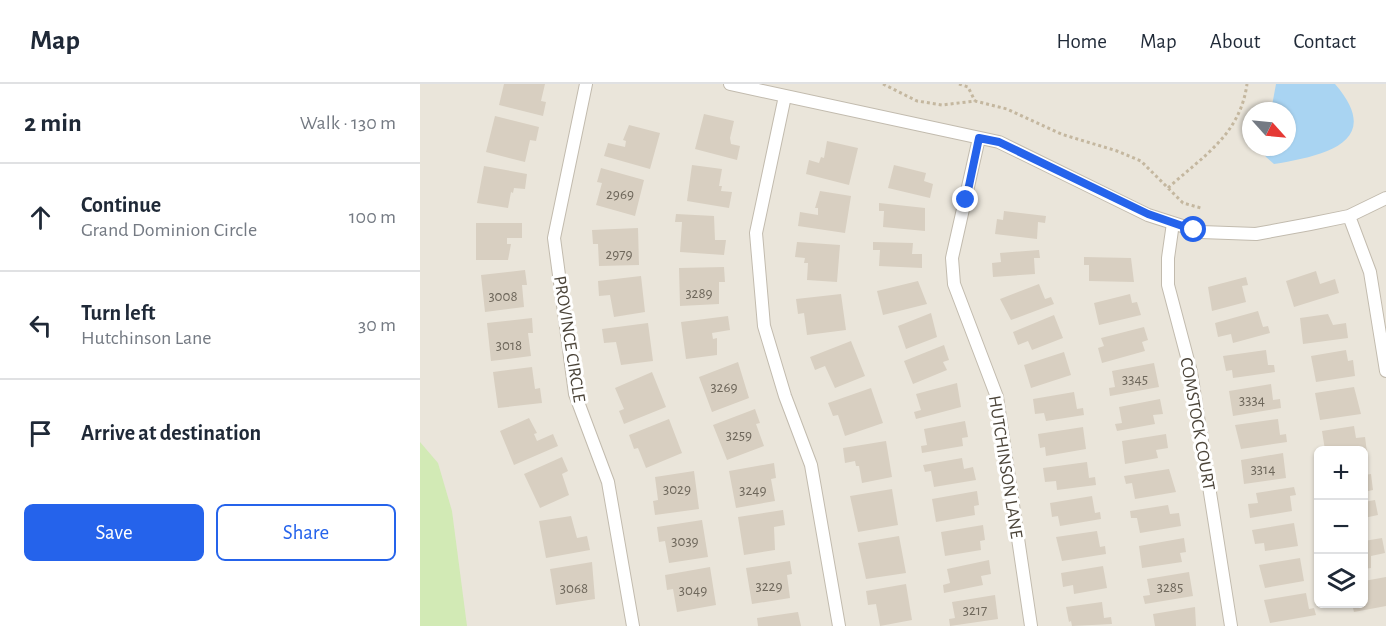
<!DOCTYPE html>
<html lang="en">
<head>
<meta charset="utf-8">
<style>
  :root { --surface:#fff; --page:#f2f2f3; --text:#1f2937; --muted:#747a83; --line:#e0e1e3; --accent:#2563eb }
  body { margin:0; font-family:"Alegreya Sans",sans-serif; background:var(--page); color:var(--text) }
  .controls { position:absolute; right:18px; bottom:18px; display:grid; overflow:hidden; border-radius:9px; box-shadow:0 2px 4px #0004 }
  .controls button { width:54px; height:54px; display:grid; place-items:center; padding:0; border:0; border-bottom:2px solid var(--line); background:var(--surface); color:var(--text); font:30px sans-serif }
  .compass { position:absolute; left:822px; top:18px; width:54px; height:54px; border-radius:50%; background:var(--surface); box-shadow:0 2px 4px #0004; rotate:117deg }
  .stop { position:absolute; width:18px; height:18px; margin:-14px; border:4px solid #2563eb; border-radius:50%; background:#fff }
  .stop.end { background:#2563eb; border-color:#fff; box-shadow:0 2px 6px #0008 }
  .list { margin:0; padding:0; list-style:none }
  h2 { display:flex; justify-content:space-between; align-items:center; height:78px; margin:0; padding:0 24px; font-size:26px }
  h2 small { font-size:20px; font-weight:400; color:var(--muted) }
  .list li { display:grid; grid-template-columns:39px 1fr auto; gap:18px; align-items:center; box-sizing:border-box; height:108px; padding:0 24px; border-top:2px solid var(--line) }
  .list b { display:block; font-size:22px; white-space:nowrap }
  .list p { margin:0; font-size:20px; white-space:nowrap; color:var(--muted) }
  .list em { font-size:20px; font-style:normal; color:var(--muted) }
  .actions { display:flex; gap:12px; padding:18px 24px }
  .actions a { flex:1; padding:14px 0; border:2px solid var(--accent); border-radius:9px; text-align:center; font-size:21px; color:var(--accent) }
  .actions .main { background:var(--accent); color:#fff }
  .icon { flex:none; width:33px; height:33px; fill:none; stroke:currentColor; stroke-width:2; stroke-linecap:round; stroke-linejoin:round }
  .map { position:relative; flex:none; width:966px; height:542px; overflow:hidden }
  header { display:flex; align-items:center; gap:36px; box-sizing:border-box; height:84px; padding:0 30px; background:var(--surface); border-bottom:2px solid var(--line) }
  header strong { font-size:28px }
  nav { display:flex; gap:33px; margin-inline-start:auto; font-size:21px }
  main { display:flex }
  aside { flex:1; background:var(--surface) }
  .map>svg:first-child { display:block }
  .residential { fill:#eae5da; fill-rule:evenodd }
  .green { fill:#d2eab5 }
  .water { fill:#a9d4f2 }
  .building { fill:#d8cfc1 }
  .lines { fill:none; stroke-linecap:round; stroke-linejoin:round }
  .minor-casing { stroke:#c2bbae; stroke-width:14 }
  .path { stroke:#c4b79f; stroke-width:3; stroke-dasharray:3 3; stroke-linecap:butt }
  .minor { stroke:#fff; stroke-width:12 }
  .route { stroke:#2563eb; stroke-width:8 }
  .labels { text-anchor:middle; stroke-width:6; stroke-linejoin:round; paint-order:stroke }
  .number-label { font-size:15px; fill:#6e675b }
  .street-label { font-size:18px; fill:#4b4439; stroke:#fff }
</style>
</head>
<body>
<header>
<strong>Map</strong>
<nav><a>Home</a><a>Map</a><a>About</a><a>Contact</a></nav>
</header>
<main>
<aside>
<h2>2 min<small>Walk · 130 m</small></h2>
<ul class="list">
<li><svg class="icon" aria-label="ahead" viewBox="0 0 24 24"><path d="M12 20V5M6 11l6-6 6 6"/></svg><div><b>Continue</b><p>Grand Dominion Circle</p></div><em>100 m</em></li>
<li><svg class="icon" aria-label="left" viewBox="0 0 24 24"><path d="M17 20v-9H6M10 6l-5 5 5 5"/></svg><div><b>Turn left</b><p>Hutchinson Lane</p></div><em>30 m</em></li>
<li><svg class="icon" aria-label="arrive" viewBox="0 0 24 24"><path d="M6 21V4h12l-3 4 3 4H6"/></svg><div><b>Arrive at destination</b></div></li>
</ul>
<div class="actions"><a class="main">Save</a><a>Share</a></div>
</aside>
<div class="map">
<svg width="966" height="542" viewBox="0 0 966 542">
  <rect width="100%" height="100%" fill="#f6f3ec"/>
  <path class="residential" d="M0,0H966V542H0ZM831,27H867V63H831ZM898,366H944V520H898Z"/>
  <path class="green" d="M0,358L18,379L32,427L47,542H0Z"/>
  <path class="water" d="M856,0H915C966,59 902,72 854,80L846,73L841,63H867V27H851Z"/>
  <path class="building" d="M84,0H125L121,17L126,18L123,32L79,21Z
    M284,30L314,37L310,54L311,60L320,62L317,76L275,65Z
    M75,32L119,43L116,57L110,56L105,78L66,68Z
    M209,41L240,49L230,85L184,72L188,59L205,63L206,57L203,56Z
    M407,57L438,64L429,101L386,90L389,76L399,79L401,73L404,74Z
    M272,81L302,85L299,102H302L301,107L312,108L309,124L267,117Z
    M474,81L506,89L504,97L513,100L510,114L468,104Z
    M64,82L107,90L105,105L94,104L93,109L91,108L88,124L57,119Z
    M181,84L224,96L215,132L176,121L182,99L177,98Z
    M400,107L431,112L425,149L378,142L380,128L398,131V124H395Z
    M459,119L505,124V147L463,143L464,127H459Z
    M584,127L626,132L625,139L618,138L617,155L575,150L577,135L583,136Z
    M256,130L294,132L295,156H306L304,171L260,168L262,138H255Z
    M56,139H102V154H87V160H91L88,176H56Z
    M218,144L219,181L179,182L178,160H173L172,146Z
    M377,158L420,161L417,198L387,196L388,179H384L385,174L375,173Z
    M453,158L493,159L492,170H502V184L459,182L460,166H453Z
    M619,166L620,174H614L615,190L573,193L572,179L581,178L580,169Z
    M664,173L711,174L714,198L669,197V181H664Z
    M304,183L305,198H299V220L260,222L259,184Z
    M105,186L107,201H102L104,223L65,228L61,191Z
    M896,187L900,200L915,195L919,209L874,223L866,197Z
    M221,192L225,228L194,233L190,211L179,212L178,197Z
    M826,193L828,201L822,202L826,218L792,227L788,203Z
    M498,197L507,220L463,231L457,207Z
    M619,200L625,215L631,213L634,220L591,236L580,215Z
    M421,210L426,246L387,251L384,229L378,230L376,215Z
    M710,210L712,219L717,218L721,231L679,241L674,219Z
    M838,227L843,243L848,242L850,249L813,259L811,250L798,253L795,239Z
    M511,229L517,253L486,265L478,242Z
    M908,230L913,241L926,239L928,254L883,260L880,234Z
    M634,231L643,254L612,266L608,257L598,261L593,248Z
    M308,232L310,246L292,249L293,255L297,254V271L266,275L261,238Z
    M112,234L113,249H108L111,272L71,277L67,239Z
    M228,239L233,277L201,281L196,258L184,259L182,245Z
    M724,243L728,256L722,258L725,267L682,279L678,264L684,262L681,254Z
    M431,257L445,292L415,304L405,282L395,286L390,273Z
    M524,261L529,276L523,278L527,286L493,300L484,277Z
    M846,266L848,281H854L855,288L813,294L812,286L806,287L803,272Z
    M926,266L928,277L933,276L935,292L896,298L891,272Z
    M644,268L651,291L611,304L604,281Z
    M318,278L329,314L292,328L279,293Z
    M734,279L739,303L690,312L689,304L695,303L692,287Z
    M112,283L115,305L120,304L122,319L78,324L73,288Z
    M232,288L246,323L204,340L199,327L204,325L195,304Z
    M537,299L541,323L496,335L494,328L501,326L496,310Z
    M851,300L853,316L860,315L861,324L813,332L809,307Z
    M934,303L941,330L900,336L895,309Z
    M451,304L463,339L425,352L418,331L413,332L408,319Z
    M654,308L657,325L663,324L664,331L626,337L624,329L615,330L613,315Z
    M740,315L743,330L733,331L735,340L697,347L695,340L702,339L699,323Z
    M335,325L340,339L336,340L344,362L307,376L293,341Z
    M109,334L117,349L114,350L117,357L133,350L138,362L94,381L80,347Z
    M249,335L262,369L226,384L218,364L214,365L209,351Z
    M858,335L860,351L866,350L867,358L821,365L815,341Z
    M545,337L548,353L542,354L543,362L502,369L501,362L507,361L504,345Z
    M934,342L936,354L945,353L947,368L905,366L902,347Z
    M663,343L666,365L626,372L625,363L620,364L618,350Z
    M746,350L748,364L736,366L738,374L705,380L702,357Z
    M466,357L472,393L442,399L439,382H436L435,377L425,379L423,364Z
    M863,369L866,394L824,400L821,376Z
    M142,373L148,387L142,390L149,411L120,424L104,390Z
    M542,374L544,385L553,383L556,396L514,403L511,387L505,388L503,381Z
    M667,378L669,394L675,393L676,401L637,406L636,397L625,398L623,384Z
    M354,379L356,394L351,395L355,417L316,424L309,387Z
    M749,385L756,408L715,415L712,399L706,400L704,392Z
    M274,387L279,425L235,431L233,417L238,416L235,393Z
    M951,390L953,406L944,408V391Z
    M874,403L876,411L870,412L872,427L830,434L828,420L838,419L836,409Z
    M472,405L478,441L438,448L430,412Z
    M557,407L559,421L554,422L555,431L516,438L512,415Z
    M672,412L675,429L680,428L681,435L640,442L638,432L632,433L630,419Z
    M955,416L958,431L944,434V418Z
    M748,421L750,430L759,429L761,442L720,449L717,434H711L710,427Z
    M363,426L365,441L354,443L355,466L324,471L318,433Z
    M151,432L157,454L167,452L170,466L126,474L119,437Z
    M282,436L288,473L249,479L245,457L239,458L237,443Z
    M874,439L878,462L845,467L844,459L835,460L832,446Z
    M563,441L565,456L560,457L561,466L525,472L521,448Z
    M677,447L680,463L685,462L686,470L642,477L636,453Z
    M479,452L486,489L446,495L438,459Z
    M764,454L766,468L760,469L762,478L722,484L719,462Z
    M962,454L965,469L951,472V484L944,485V457Z
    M880,474L884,497L845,504L839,481Z
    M569,476L571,490L561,492L563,501L524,509L523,501L530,499L527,485Z
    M370,477L372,490L367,491L370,514L332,520L326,484Z
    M172,478L175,515L136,521L130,485Z
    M683,482L687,504L654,510L653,501L643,503L641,489Z
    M290,483L296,521L257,528L253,505L247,506L245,491Z
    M769,488L773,512L725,520L723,512L730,511L727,495Z
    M966,493V522L934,528L932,520H944V497Z
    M486,500L492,536L460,542L456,520L448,521L446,507Z
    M886,509L889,525L894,524L896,531L850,539L844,516Z
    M575,511L578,535L530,542L529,535L535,534L532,518Z
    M682,518L684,534L691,533L692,540L652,542L651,537L649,538L646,523Z
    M775,523L776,542H735L733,530Z
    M378,528L381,542H338L337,534Z"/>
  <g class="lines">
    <defs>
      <path id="minor" d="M166,0L134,154L155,310L188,398L213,542
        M310,0L579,58L728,131L781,148L836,150L890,140L929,132L966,114
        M365,12L336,149L344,242L365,312L391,381L419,542
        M559,54L532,174L534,200L577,313L611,542
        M929,132L950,188L966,287
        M753,139L748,174V201L771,288L811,542"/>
    </defs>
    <use href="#minor" class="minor-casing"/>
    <path class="path" d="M463,0L497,17L522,21L555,17L587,25L641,50L697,67L721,77L763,119L781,124
      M539,0L548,3L555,17
      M748,104C783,72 820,51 827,0"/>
    <use href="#minor" class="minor"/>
  </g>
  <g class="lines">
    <path class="route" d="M546,116L559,54L579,58L728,130L774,146"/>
  </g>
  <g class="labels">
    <g class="number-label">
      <text x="200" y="115">2969</text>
      <text x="199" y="175">2979</text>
      <text x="279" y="214">3289</text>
      <text x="83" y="217">3008</text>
      <text x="89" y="266">3018</text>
      <text x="715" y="300">3345</text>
      <text x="304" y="308">3269</text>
      <text x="832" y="321">3334</text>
      <text x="319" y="356">3259</text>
      <text x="843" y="390">3314</text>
      <text x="257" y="410">3029</text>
      <text x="333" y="411">3249</text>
      <text x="265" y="462">3039</text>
      <text x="349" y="507">3229</text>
      <text x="750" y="508">3285</text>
      <text x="154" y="509">3068</text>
      <text x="273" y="511">3049</text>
      <text x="555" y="531">3217</text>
    </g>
    <g class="street-label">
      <text transform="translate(150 255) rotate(81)" y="6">PROVINCE CIRCLE</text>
      <text transform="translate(778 340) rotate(80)" y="6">COMSTOCK COURT</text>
      <text transform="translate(586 383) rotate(81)" y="6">HUTCHINSON LANE</text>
    </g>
  </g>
</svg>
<div class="controls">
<button>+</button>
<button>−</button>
<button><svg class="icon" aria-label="layers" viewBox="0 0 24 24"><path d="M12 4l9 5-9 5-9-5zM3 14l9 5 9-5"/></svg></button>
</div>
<svg class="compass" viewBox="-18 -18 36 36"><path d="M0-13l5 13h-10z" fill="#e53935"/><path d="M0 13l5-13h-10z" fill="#747a83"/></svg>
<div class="stop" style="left:774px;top:146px"></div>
<div class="stop end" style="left:546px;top:116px"></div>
</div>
</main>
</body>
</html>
